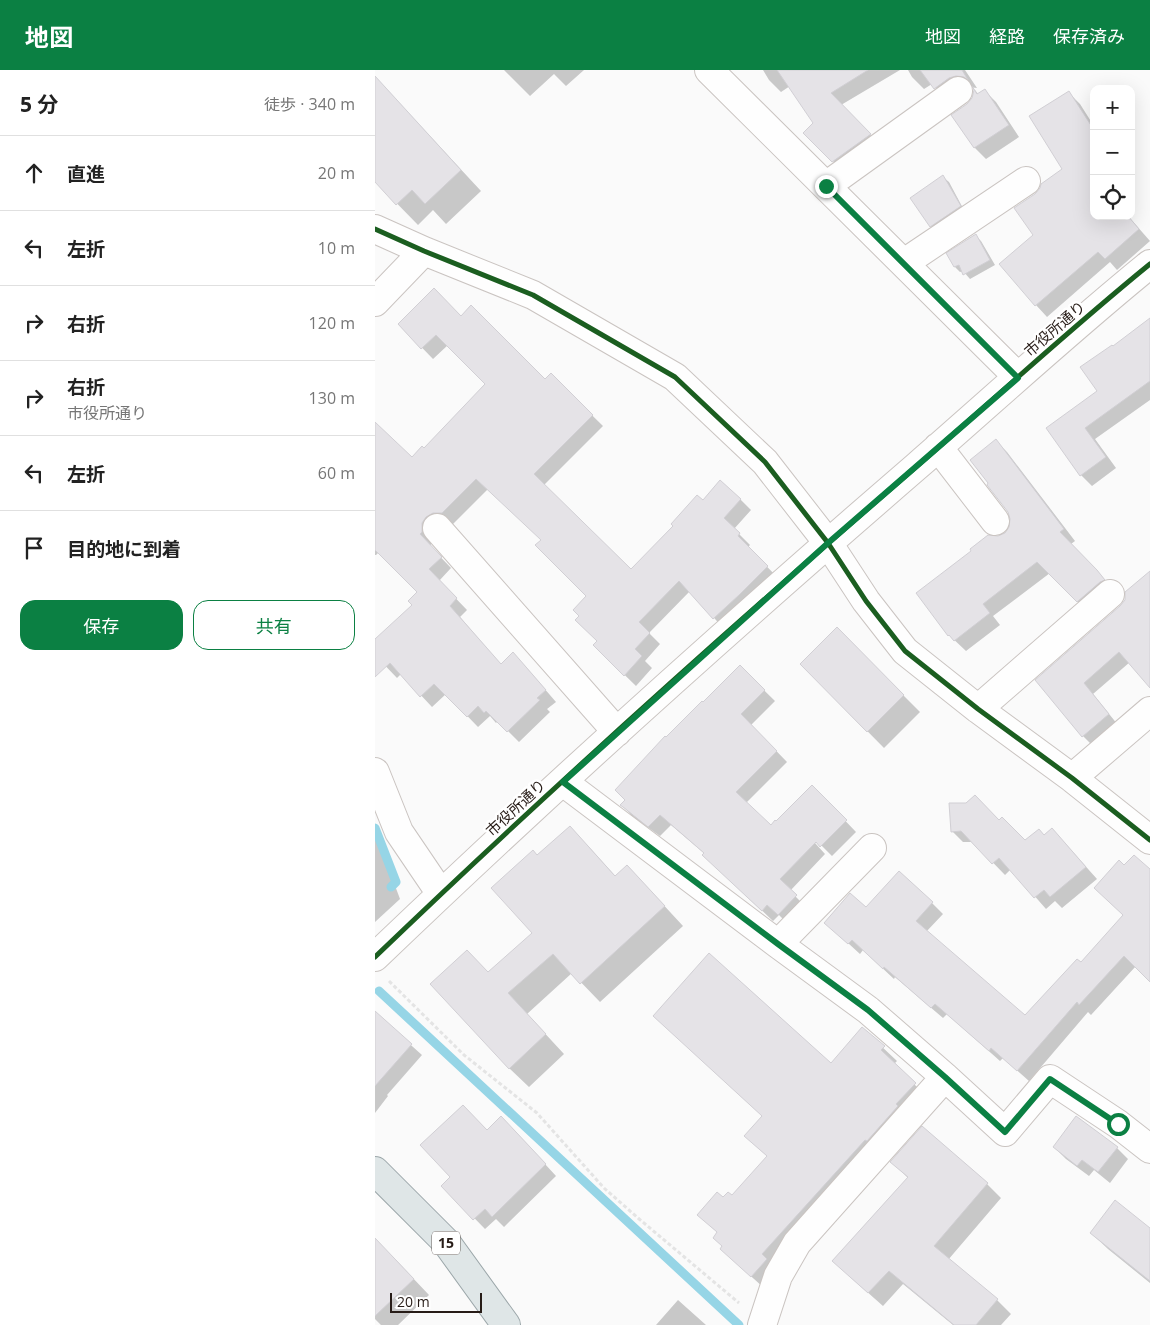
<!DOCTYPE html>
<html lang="ja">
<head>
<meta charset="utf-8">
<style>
  :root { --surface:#fff; --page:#f6f6f6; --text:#222; --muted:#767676; --line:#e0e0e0; --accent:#0b8043 }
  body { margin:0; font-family:"Open Sans","Noto Sans JP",sans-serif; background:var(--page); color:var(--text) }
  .controls { position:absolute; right:15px; top:15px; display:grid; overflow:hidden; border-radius:10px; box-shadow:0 5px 20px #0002 }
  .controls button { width:45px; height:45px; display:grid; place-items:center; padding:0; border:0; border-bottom:1px solid var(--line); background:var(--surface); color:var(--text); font:25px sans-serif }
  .scale { position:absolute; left:15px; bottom:12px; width:92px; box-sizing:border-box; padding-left:5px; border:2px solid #271c17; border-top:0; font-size:14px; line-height:18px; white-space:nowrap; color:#271c17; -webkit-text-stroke:4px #fff; paint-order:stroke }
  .stop { position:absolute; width:15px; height:15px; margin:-11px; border:4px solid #0b8043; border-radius:50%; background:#fff }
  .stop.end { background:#0b8043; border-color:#fff; box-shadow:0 1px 5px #0008 }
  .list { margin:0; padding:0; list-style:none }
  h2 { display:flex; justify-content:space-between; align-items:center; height:65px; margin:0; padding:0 20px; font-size:21px }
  h2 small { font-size:16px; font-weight:400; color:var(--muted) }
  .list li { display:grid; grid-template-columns:32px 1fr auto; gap:15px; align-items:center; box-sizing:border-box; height:75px; padding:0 20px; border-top:1px solid var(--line) }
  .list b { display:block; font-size:19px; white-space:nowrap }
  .list p { margin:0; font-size:16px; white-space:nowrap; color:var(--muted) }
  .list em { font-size:16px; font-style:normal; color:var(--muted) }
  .actions { display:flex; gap:10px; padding:15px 20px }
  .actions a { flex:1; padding:11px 0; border:1px solid var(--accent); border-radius:15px; text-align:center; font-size:18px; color:var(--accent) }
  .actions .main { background:var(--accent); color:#fff }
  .icon { flex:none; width:28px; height:28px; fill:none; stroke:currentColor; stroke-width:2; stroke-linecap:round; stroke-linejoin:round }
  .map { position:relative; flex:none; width:775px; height:1255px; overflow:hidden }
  header { display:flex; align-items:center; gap:30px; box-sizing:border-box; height:70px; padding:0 25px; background:var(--accent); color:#fff }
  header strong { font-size:24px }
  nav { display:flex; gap:28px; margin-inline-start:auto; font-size:18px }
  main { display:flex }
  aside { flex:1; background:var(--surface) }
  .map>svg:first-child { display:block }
  .shadow { fill:#0003 }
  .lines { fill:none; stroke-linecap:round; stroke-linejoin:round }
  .stream { stroke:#96d5e6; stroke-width:9 }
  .building { fill:#e5e3e7; stroke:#d1cfd4 }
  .minor-casing { stroke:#cac4c1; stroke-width:30 }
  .major-casing { stroke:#9ba6a9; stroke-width:30 }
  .path { stroke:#e4e4e4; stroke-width:3; stroke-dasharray:4 2.5; stroke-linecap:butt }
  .minor { stroke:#fefefe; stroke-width:28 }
  .major { stroke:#dfe6e7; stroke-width:28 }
  .cycleway-casing { stroke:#fff; stroke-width:8 }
  .cycleway { stroke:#1b5e20; stroke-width:5 }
  .route { stroke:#0b8043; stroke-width:6 }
  .labels { text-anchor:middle; stroke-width:5; stroke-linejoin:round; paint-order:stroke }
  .shield { fill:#fff; stroke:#68605d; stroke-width:1 }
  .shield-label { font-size:14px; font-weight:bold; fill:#271c17 }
  .street-label { font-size:15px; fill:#271c17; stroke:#fff }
</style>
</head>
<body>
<header>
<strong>地図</strong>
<nav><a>地図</a><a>経路</a><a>保存済み</a></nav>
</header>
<main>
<aside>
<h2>5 分<small>徒歩 · 340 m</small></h2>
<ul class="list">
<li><svg class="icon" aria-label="ahead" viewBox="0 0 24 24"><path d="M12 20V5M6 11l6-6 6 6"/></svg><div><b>直進</b></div><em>20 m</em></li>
<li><svg class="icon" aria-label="left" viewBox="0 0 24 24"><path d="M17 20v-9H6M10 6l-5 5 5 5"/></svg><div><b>左折</b></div><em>10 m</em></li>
<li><svg class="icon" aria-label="right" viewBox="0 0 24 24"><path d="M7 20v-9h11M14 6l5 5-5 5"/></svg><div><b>右折</b></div><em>120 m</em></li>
<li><svg class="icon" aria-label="right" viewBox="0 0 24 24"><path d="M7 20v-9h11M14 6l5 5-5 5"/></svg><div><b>右折</b><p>市役所通り</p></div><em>130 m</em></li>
<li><svg class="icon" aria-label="left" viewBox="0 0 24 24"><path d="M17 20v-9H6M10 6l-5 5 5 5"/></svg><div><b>左折</b></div><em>60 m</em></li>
<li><svg class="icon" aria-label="arrive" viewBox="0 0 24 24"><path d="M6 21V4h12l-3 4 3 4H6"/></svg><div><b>目的地に到着</b></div></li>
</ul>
<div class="actions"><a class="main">保存</a><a>共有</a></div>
</aside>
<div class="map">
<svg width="775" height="1255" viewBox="0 0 775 1255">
  <rect width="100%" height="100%" fill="#fafafa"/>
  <path class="shadow" d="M129,0H209L191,16L179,4L155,26Z
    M388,0H525L466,35L507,77L470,103L430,63L440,53L415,16L406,22L394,10Z
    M533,0H590L602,18L594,17L572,31L557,14L549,19L537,7Z
    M0,7L106,121L71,154L58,140L43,155L0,111Z
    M600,20L604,25L610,21L621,32L644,67L611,89L600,78L578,45L593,35L598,28Z
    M693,22L705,34L719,56V146H753L775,171L742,200L735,192L672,247L661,235L626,194L660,165L661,125L688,99Z
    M568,107L574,112L590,142L561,162L556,156Z
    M756,117L760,123L756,125Z
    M600,165L606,171L620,195L595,209L588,201L585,202L580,197L573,184Z
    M86,248L170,311L176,305L228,356L169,415L256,501L328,432L365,429L376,440L359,459L375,475L373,477L403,508L349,559L315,521L274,563L285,574L270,591L277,598L261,616L219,575L223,571L205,546L213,526L167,470L113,419L78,454L70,453L55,476L76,498L64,511L92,540L85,547L126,595H149L181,632L172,639L175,642L144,672L123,651L121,653L115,646L103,657L71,624L57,637L26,604L22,608L0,585V571L39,535L44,522L4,482L1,485H0V354L37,388L49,380L112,314L73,275L58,289L24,254Z
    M775,249V330L720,369L741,398L717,416L706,405L673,358L724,321L738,277Z
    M621,371L632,382L700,471L696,474L733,513L714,543L675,503L618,546L625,555L591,581L574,565L623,468L631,464L635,458L637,449Z
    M775,503V616L755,592L718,624L743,655L718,676L708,666L662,610L746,537Z
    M462,559L545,642L509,678L426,594Z
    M365,597L400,631L376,655L412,692L371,733L396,756L437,716L481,762L457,786L442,771L440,773L450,784L415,821L431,837L414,855L404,845L398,851L340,796L330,784L296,755L285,766L257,746L247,735L328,633Z
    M624,751L650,772L670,767L688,771L722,809L687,838L680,831L671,839L636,799L630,805L598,772H588L577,761Z
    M0,762L25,829L0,852Z
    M214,777L241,807L271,816L308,856L225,932L197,903L152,944L189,984L154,1017L134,998L113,903L159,863L163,787Z
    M749,797L775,801V910L761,896L716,945L713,942L654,1011L628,988L625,991L572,944L568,948L520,907L519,909L488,880L485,884L451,853L491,838L557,833L568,844L551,862L650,947L706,894L750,846Z
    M0,943L47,985L12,1025L13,1026L0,1043Z
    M279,946L456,995L487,958L522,991L519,994L553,1028L390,1219L346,1179L349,1177L343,1163L324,1145L348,1129L357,1127L393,1087L371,1066L388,1046Z
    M137,1058L181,1106L129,1157L121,1149L110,1159L68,1116L77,1107L112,1061Z
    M547,1058L612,1114L626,1128L573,1190L622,1230L636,1244L626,1255H578L528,1214L508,1236L473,1205L533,1108L517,1092Z
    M679,1077L742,1078L753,1089L735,1113L719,1100L714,1106L691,1089Z
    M775,1160V1213L733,1179L716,1163Z
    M0,1175L19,1188L54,1225L23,1255H6L0,1249Z
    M303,1230L331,1255H281Z"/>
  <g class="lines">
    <path class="stream" d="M0,758L21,812L16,817
      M4,921L364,1255"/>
  </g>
  <path class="building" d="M402,0H493L456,23L496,64L457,92L428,63L438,53Z
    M545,0H587L593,10L589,7L581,6L574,8L559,19Z
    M0,6L86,100L50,134L37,120L21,135L0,112Z
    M597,16L602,24L610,19L634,55L599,78L576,45L592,34L597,28L599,20Z
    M694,21L719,60V146H753L764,159L730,189L723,182L660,236L624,194L658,165L639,138L660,124L665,118L666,114L687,99L654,46Z
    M568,105L586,136L555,157L535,128Z
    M601,164L615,190L588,205L584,195L579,197L571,183Z
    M59,218L86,246L96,235L170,309L176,303L218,345L159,404L256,499L298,456L296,454L322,425L328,430L345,410L366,429L349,448L365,463L363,466L393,496L364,525L338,549L304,511L264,552L275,563L260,579L267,586L249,606L218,575L222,571L200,550L204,546L198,540L211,526L160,475L166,470L101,409L67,443H58L51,447L47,453V462L45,464L67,487L54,499L82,528L75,536L126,594L138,582L171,620L162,628L165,630L132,662L111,641L109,643L103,636L92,647L59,614L45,627L15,593L0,607V569L37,535L33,531L42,522L0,480V352L37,387L47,376L49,378L110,314L61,265L46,279L23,254Z
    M775,248V311L710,358L731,387L705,406L671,358L722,321L705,297L737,275L738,276Z
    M621,369L689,459L685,462L722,500L730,510L725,512L702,532L662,492L608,534L615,543L579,571L574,565L573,566L541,523L596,481L595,479L613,465L623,466L630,463L634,457L635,449L633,442L612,415L613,413L595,390Z
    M775,501V618L744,582L709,613L734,644L707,667L660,610L745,536L750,530V522Z
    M462,557L529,625L492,662L425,594Z
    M365,595L390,620L366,644L402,681L361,722L396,755L400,750L401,751L437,715L472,750L445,777L441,772L405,809L422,825L403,845L392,835L387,841L327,785L329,783L285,745L273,757L248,737L245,735L250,730L240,720L290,666L291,667L327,631L328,632Z
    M600,725L624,750L627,747L650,770L664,759L669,765L677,758L711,797L675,827L669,820L659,828L624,788L617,794L586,761L576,762L574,733H591Z
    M195,756L240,806L252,795L290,836L205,914L178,884L133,923L171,964L134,999L55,914L92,880L113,902L157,863L116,818L158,780L162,785Z
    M759,785L775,799V912L749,886L704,935L702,932L642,1001L616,978L614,981L560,934L556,938L509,897L508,899L477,870L473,874L449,853L475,823L491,837L524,801L558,832L541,851L650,945L702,889L706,892L748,845L719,818L744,790L749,795Z
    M334,883L456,993L487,957L510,976L506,980L541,1013L521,1034L523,1036L492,1071L490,1070L387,1184L392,1189L376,1207L345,1179L347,1176L338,1168L342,1162L322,1145L342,1122L348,1127L353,1122L357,1125L392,1086L369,1066L387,1046L278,946Z
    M0,941L37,974L0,1016Z
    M88,1035L112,1060L126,1046L171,1094L117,1147L110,1139L98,1150L66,1116L75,1107L45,1075Z
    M701,1046L743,1077L723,1102L707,1090L702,1096L678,1077Z
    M547,1056L613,1113L559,1176L623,1229L601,1255H579L514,1201L493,1223L457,1191L533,1107L515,1092Z
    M740,1130L775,1158V1211L715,1163Z
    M0,1168L39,1209L0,1246Z"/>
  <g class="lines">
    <defs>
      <path id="minor" d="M334,0L643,307
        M451,116L583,21
        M0,159L49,181L158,225L300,307L390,392L453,473L491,531L530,581L603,639L697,708L775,770
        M529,193L651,111
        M0,232L49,181
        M563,377L620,451
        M62,458L242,662
        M603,639L735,524
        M0,702L24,762L66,824
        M697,708L775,641
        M188,712L403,874L493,940L570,1007L630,1062L675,1009L743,1054L775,1079
        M403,874L497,778
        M0,887C176,718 358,555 542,396C619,329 695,259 775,194
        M387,1255L403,1206L422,1173L570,1007"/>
      <path id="major" d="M0,1101L71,1172L131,1255"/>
    </defs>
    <use href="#minor" class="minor-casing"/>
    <use href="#major" class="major-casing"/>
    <path class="path" d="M14,911L89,985L162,1043L229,1118L263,1148L364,1233"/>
    <use href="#minor" class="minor"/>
    <use href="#major" class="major"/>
    <defs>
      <path id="cycleway" d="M0,159L49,181L158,225L300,307L390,392L453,473L491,531L530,581L603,639L697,708L775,770
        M0,887C176,718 358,555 542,396C619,329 695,259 775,194"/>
    </defs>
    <use href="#cycleway" class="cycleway-casing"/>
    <use href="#cycleway" class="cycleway"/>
  </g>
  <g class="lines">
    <path class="route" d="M451,116L643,308L453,473L188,712L403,874L493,940L570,1007L630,1062L675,1009L743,1054"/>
  </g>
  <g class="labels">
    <rect class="shield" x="57" y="1161.5" width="28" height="23" rx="4"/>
    <g class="shield-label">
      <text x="71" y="1178">15</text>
    </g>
    <g class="street-label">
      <text transform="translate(680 259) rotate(-41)" y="5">市役所通り</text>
      <text transform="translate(141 738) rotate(-43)" y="5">市役所通り</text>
    </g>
  </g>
</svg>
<div class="controls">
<button>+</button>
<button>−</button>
<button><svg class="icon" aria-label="locate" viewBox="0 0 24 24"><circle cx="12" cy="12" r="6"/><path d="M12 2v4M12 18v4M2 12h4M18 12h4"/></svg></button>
</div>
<div class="scale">20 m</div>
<div class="stop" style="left:743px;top:1054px"></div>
<div class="stop end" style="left:451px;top:116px"></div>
</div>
</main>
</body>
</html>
